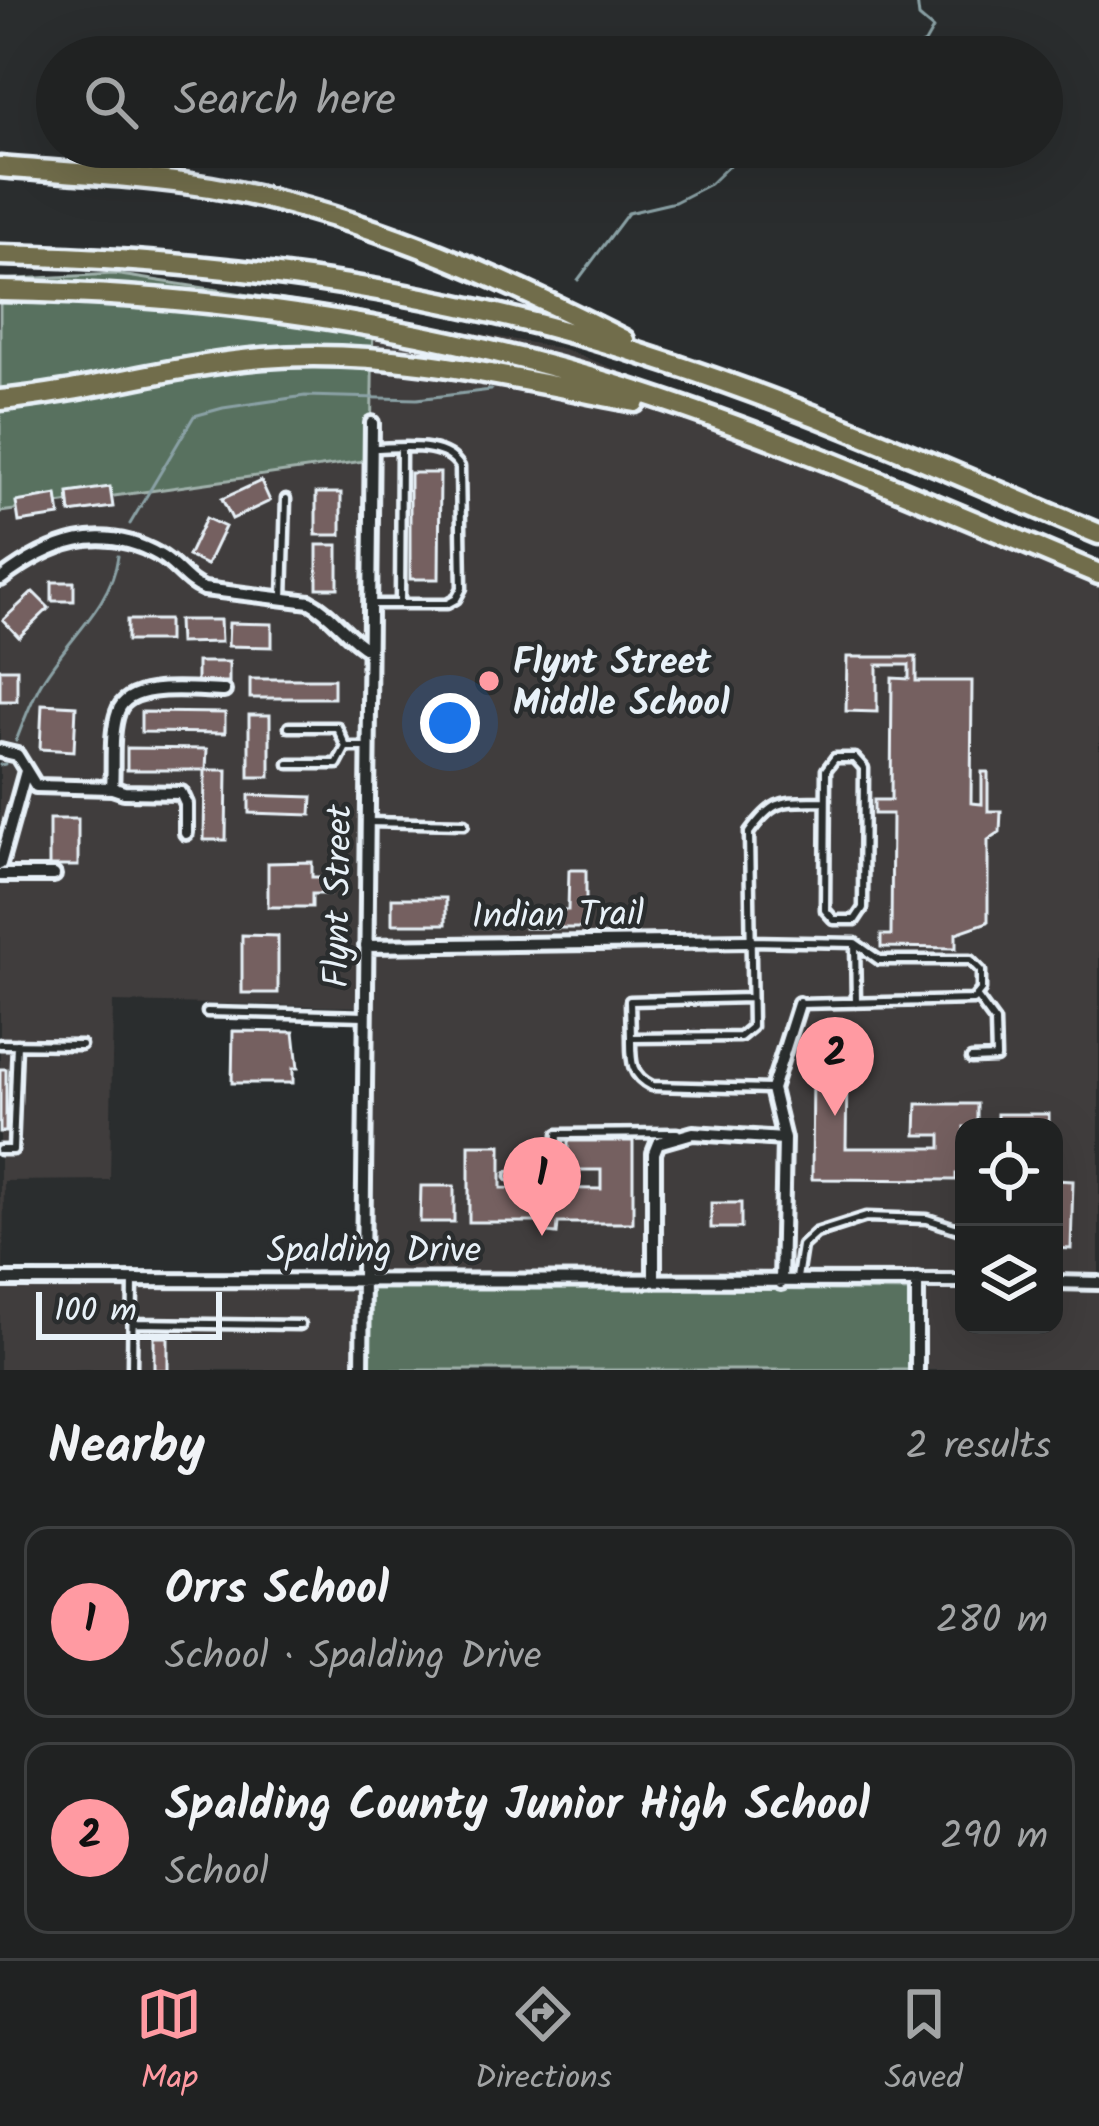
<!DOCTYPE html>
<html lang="en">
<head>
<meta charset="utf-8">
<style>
  :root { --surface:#202222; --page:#282a2a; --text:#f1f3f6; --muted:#a2a4a5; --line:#3d3f40; --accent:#ff9aa2 }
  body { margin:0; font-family:Kalam,sans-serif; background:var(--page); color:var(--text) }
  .controls { position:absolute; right:36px; bottom:36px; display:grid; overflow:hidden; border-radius:24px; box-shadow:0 12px 48px #0002 }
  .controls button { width:108px; height:108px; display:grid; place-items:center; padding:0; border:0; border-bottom:3px solid var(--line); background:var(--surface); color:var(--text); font:60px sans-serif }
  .scale { position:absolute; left:36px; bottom:30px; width:186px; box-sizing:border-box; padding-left:12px; border:6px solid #e8f1f8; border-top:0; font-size:33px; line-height:42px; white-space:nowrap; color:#e8f1f8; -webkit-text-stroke:9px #2a2d2e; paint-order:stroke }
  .you { position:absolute; left:450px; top:723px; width:42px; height:42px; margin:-30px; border:9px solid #fff; border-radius:50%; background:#1a73e8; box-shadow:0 0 0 18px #1a73e833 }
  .badge { display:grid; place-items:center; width:78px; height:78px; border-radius:50%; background:var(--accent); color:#111; font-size:39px; font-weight:700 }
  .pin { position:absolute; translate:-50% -99px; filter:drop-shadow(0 3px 6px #0008) }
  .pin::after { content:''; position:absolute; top:63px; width:42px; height:36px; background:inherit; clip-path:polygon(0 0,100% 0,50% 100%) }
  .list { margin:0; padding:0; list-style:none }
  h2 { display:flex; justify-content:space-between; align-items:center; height:156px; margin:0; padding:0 48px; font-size:51px }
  h2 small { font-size:39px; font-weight:400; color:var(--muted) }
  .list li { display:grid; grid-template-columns:78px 1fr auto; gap:36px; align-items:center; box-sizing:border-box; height:192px; margin:0 24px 24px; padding:0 24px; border:3px solid var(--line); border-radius:24px }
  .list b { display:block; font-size:45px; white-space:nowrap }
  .list p { margin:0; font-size:39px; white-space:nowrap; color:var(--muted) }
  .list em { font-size:39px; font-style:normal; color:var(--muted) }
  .icon { flex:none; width:66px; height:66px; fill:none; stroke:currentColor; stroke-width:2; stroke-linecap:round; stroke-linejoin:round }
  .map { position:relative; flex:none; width:1099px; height:1370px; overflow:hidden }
  .search { position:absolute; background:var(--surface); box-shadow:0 12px 48px #0002; left:36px; right:36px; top:36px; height:132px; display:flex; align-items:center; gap:30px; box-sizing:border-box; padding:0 42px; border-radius:66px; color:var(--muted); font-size:45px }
  .sheet { height:588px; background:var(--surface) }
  nav { display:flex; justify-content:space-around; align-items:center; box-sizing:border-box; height:168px; border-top:3px solid var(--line); background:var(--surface); font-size:33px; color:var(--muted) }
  nav a { display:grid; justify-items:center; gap:6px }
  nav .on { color:var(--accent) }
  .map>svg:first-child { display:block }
  .built { fill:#403d3d; fill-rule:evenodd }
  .green { fill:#58715f; stroke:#a0b1ac; stroke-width:3 }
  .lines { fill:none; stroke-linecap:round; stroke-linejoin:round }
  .stream { stroke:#8aa1a5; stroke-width:3 }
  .building { fill:#746160; stroke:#e8f1f8; stroke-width:3 }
  .service-casing { stroke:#e8f1f8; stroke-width:15 }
  .minor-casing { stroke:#e8f1f8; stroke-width:20 }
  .motorway-casing { stroke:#e8f1f8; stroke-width:27 }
  .service { stroke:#2a2d2e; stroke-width:6 }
  .minor { stroke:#2a2d2e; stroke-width:10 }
  .motorway { stroke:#716d4b; stroke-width:18 }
  .poi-dot { fill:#ff9aa2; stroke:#2a2d2e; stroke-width:4.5 }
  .labels { text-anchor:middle; stroke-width:9; stroke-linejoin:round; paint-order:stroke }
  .poi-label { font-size:36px; font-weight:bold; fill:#e8f1f8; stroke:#2a2d2e; text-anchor:start }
  .street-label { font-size:36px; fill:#e8f1f8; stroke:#2a2d2e }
</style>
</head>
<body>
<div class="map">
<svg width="1099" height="1370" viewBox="0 0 1099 1370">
  <rect width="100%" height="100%" fill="#2a2d2e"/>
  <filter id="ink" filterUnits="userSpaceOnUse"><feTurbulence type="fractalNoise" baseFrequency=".00833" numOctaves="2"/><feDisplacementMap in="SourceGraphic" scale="24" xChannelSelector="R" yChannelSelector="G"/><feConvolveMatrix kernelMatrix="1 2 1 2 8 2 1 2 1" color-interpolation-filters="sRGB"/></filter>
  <g filter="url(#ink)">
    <path class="built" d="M373,314L564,349L1099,560V1370H917V1291L362,1285V1370H0V512L370,460ZM113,1002L364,1007L361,1285L3,1274L4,1181L110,1180ZM964,1127H1054V1325H964Z"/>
    <path class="green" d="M114,274L373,314L371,460L0,512V280Z
      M361,1285L918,1291L917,1370H362Z"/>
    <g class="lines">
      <path class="stream" d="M899,57L925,43L933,29L919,17L917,0
        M578,280L628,213L675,202L710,184L748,147
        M130,524L194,416L223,408L305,396L417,399L491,390
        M16,741C23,723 30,704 39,687C63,642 111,609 118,556
        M0,765L5,764"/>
    </g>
    <path class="building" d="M410,473H440L439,579H410Z
      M261,481L270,501L232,519L222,499Z
      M110,487L113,507L70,513L68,493Z
      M316,493H341V535H316Z
      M57,495L60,516L19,522L16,502Z
      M206,518L225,527L207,565L188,556Z
      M317,545H338V588H317Z
      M52,582H74V601H52Z
      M33,592L49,608L19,637L3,620Z
      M127,620H168V641H127Z
      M178,620H220L221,642L179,643Z
      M229,623L272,624V647L228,646Z
      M847,657H916V681H972L971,803L982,804V772H988V811H1001L1000,832L988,840V922L956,933V948L881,947V935H891L892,814H874V800H891L892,678L909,679V665H877V712L846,711Z
      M197,662H229V682H197Z
      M0,669H17V701H0Z
      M250,679H334V698H250Z
      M42,704L76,706L74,751L40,749Z
      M141,712L225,713V733L141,732Z
      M249,715H270V777H249Z
      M127,748L207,749L206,770H227L226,840H204L205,770H127Z
      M249,795L312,797L311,815L249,813Z
      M49,819H78V866H49Z
      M312,862V877H330V894H312V907H268V863Z
      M569,870H586V928H525V909L568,910Z
      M392,898H446V924H392Z
      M242,935L278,936V993H242Z
      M233,1031L294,1032L298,1068H293V1083H232Z
      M0,1069H6V1132H0Z
      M813,1071H847L846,1148H941V1135H916L917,1104H977V1127H964V1174H956V1180L812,1179Z
      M997,1114H1049V1127H997Z
      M568,1141H633V1223H558L557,1234L546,1233L547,1222H469V1145H501V1188L601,1189V1170H568Z
      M1054,1180L1073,1181L1071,1249L1054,1248Z
      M421,1186H454V1222H420Z
      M711,1203H741V1228H711Z
      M154,1337H168V1370H154Z"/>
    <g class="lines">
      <defs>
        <path id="service" d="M283,598L286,499
          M370,604H447L456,599L462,588L460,467C445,440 399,448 372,448
          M400,604L401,449
          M289,727H337L346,747
          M835,758H855L864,768L863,908L855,920H834L825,910L826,770Z
          M289,764H337L346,747H368
          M367,822L464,824
          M750,941L855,943L879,960H970L981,971V990L973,1000L799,1004
          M855,943L856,1003
          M750,998L630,1001L631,1038L740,1037L752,1027L749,833C775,797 782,802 824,801
          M207,1012L364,1016
          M631,1038C631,1061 630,1075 652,1086L771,1089
          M0,1044L81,1045
          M971,1059L996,1058L995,1022L976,996
          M0,1150H13L17,1044
          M511,1176L556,1175L558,1134L677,1133
          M797,1278L802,1246L816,1233L866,1217L927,1219L964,1231
          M133,1323L300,1325
          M132,1370L133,1280"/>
        <path id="minor" d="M1,579C50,542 101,522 159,555C176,564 185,582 204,589L310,602C333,614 346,637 369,650
          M0,751L17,755L36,786L112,788C114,765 110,734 118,712C128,680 198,691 224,691
          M112,788L124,792L181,793L186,804V833
          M0,864L26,771
          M0,875H54
          M366,946L750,941
          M0,1280L964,1281
          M917,1280V1370
          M654,1281V1153L658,1143L693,1133L784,1139
          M1054,1282L1099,1283
          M781,1283L784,1139L772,1089L799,1004
          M362,1370L372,423"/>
        <path id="motorway" d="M0,167C70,173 141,176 211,187C355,212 494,274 624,340
          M0,255C227,260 454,290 669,363C815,411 957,475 1099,534
          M0,291C212,294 423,325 626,388C787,439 943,509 1099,574
          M0,400C88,392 174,365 263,358C391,348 511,378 635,402"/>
      </defs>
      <use href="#service" class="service-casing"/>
      <use href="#minor" class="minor-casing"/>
      <use href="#motorway" class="motorway-casing"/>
      <use href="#service" class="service"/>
      <use href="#minor" class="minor"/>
      <use href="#motorway" class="motorway"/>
    </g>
  </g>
  <circle class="poi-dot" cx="489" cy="681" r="12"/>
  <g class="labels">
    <g class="poi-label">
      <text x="513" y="673">Flynt Street<tspan x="513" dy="41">Middle School</tspan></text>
    </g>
    <g class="street-label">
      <text transform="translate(336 896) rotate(-89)" y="13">Flynt Street</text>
      <text transform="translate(558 913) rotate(-1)" y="13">Indian Trail</text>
      <text x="374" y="1262">Spalding Drive</text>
    </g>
  </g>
</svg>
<div class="controls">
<button><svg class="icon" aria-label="locate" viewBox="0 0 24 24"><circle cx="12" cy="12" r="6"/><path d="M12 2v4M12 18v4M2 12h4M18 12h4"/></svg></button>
<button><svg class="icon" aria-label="layers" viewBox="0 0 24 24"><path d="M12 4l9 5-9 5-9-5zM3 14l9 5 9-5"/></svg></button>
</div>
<div class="scale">100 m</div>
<div class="you"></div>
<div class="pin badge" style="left:542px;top:1236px">1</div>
<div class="pin badge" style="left:835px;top:1116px">2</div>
<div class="search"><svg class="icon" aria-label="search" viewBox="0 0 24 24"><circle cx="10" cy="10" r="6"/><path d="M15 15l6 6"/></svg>Search here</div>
</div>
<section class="sheet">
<h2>Nearby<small>2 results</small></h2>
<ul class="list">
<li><span class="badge">1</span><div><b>Orrs School</b><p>School · Spalding Drive</p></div><em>280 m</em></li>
<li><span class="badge">2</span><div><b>Spalding County Junior High School</b><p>School</p></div><em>290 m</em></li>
</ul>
</section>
<nav>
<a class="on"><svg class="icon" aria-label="map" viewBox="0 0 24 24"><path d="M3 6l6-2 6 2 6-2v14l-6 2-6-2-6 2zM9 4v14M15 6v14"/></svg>Map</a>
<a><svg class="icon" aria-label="directions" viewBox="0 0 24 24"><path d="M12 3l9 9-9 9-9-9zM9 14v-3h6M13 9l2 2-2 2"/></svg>Directions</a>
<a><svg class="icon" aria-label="saved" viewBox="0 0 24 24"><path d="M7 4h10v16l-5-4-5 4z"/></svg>Saved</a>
</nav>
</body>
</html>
